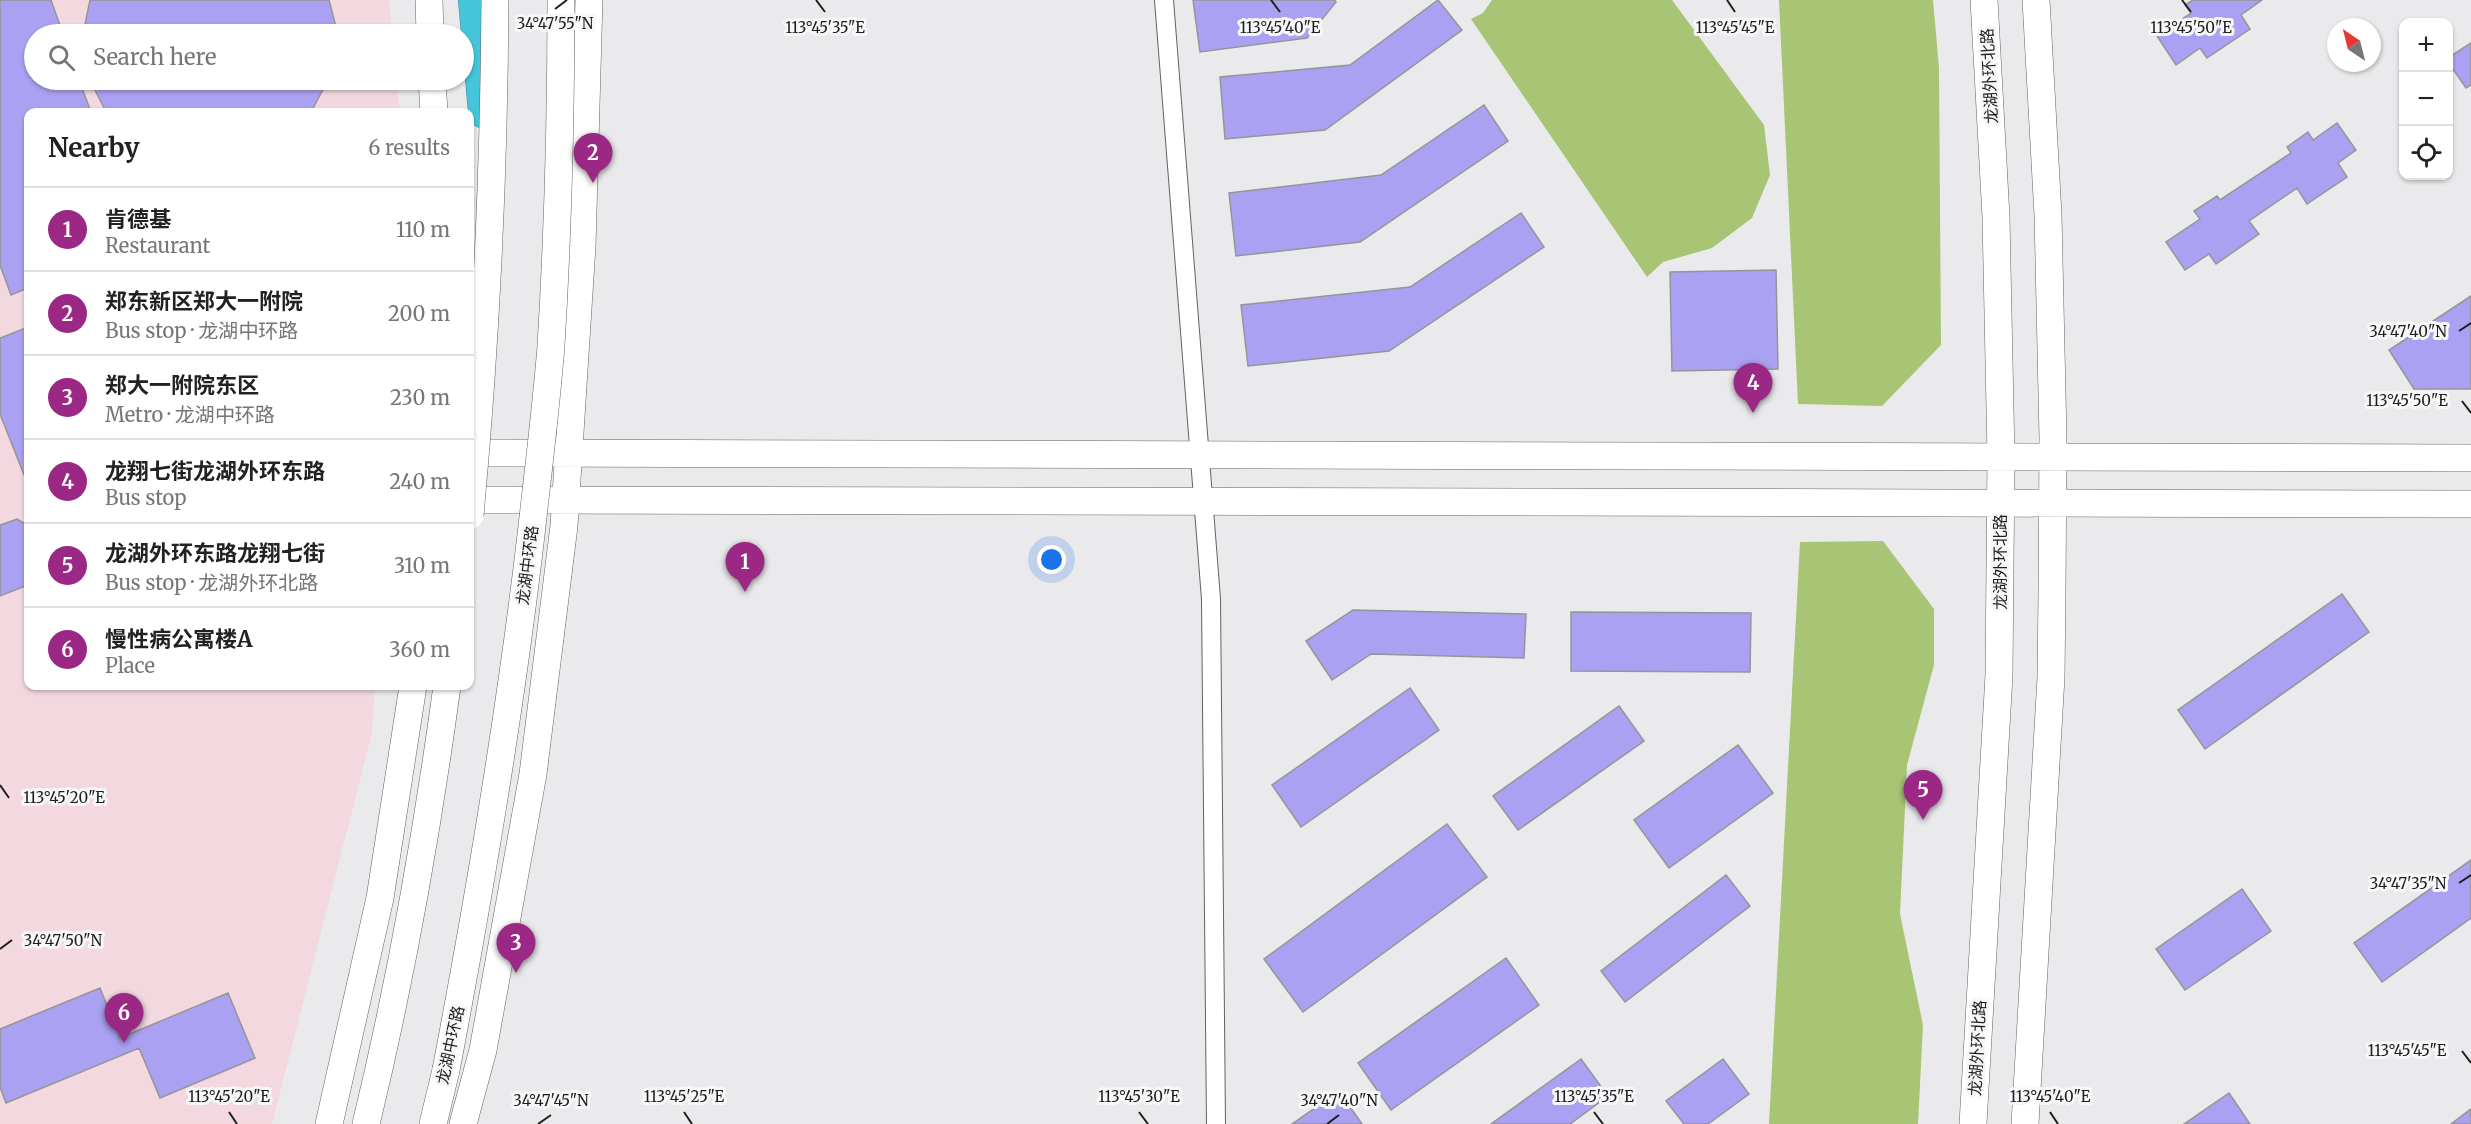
<!DOCTYPE html>
<html lang="en">
<head>
<meta charset="utf-8">
<style>
  :root { --surface:#fff; --page:#f2f2f2; --text:#222; --muted:#767676; --line:#e0e0e0; --accent:#9b2884 }
  body { margin:0; font-family:Merriweather,"Noto Sans SC",serif; background:var(--page); color:var(--text) }
  .controls { position:absolute; right:18px; top:18px; display:grid; overflow:hidden; border-radius:12px; box-shadow:0 2px 4px #0004 }
  .controls button { width:54px; height:54px; display:grid; place-items:center; padding:0; border:0; border-bottom:2px solid var(--line); background:var(--surface); color:var(--text); font:30px sans-serif }
  .compass { position:absolute; left:2327px; top:18px; width:54px; height:54px; border-radius:50%; background:var(--surface); box-shadow:0 2px 4px #0004; rotate:325deg }
  .you { position:absolute; left:1052px; top:560px; width:21px; height:21px; margin:-15px; border:4px solid #fff; border-radius:50%; background:#1a73e8; box-shadow:0 0 0 9px #1a73e833 }
  .badge { display:grid; place-items:center; width:39px; height:39px; border-radius:50%; background:var(--accent); color:#fff; font-size:20px; font-weight:700 }
  .pin { position:absolute; translate:-50% -50px; filter:drop-shadow(0 2px 3px #0008) }
  .pin::after { content:''; position:absolute; top:32px; width:21px; height:18px; background:inherit; clip-path:polygon(0 0,100% 0,50% 100%) }
  .list { margin:0; padding:0; list-style:none }
  h2 { display:flex; justify-content:space-between; align-items:center; height:78px; margin:0; padding:0 24px; font-size:26px }
  h2 small { font-size:20px; font-weight:400; color:var(--muted) }
  .list li { display:grid; grid-template-columns:39px 1fr auto; gap:18px; align-items:center; box-sizing:border-box; height:84px; padding:0 24px; border-top:2px solid var(--line) }
  .list b { display:block; font-size:22px; white-space:nowrap }
  .list p { margin:0; font-size:20px; white-space:nowrap; color:var(--muted) }
  .list em { font-size:20px; font-style:normal; color:var(--muted) }
  .icon { flex:none; width:33px; height:33px; fill:none; stroke:currentColor; stroke-width:2; stroke-linecap:round; stroke-linejoin:round }
  .map { position:relative; flex:none; width:2471px; height:1124px; overflow:hidden }
  .search { position:absolute; background:var(--surface); box-shadow:0 2px 4px #0004; left:24px; top:24px; width:450px; height:66px; display:flex; align-items:center; gap:15px; box-sizing:border-box; padding:0 21px; border-radius:33px; color:var(--muted); font-size:22px }
  .panel { position:absolute; background:var(--surface); box-shadow:0 2px 4px #0004; left:24px; top:108px; width:450px; height:582px; border-radius:12px }
  .map>svg:first-child { display:block }
  .medical { fill:#f3d9df }
  .green { fill:#a8c475 }
  .building { fill:#aba1f2; stroke:#959597; stroke-width:1.5 }
  .lines { fill:none; stroke-linecap:round; stroke-linejoin:round }
  .street-casing { stroke:#626263; stroke-width:20 }
  .secondary-casing { stroke:#626263; stroke-width:28 }
  .highway-casing { stroke:#378b98; stroke-width:34 }
  .street { stroke:#fff; stroke-width:18 }
  .secondary { stroke:#fff; stroke-width:27 }
  .highway { stroke:#44c5da; stroke-width:33 }
  .secondary-bridge-casing { stroke:#626263; stroke-width:28; stroke-linecap:butt }
  .secondary-bridge { stroke:#fff; stroke-width:27 }
  .ticks { fill:none; stroke:#1e1e1e; stroke-width:2 }
  .labels { text-anchor:middle; stroke-width:6; stroke-linejoin:round; paint-order:stroke }
  .street-label { font-size:16px; fill:#1e1e1e; stroke:#f7f7f9 }
  .ticks-label { font-size:15px; text-anchor:middle; fill:#1e1e1e; stroke:#f7f7f9; stroke-width:6; stroke-linejoin:round; paint-order:stroke }
</style>
</head>
<body>
<div class="map">
<svg width="2471" height="1124" viewBox="0 0 2471 1124">
  <rect width="100%" height="100%" fill="#eaeaec"/>
  <path class="medical" d="M0,0H389L392,34H34V80H396L400,112H28V686H375L372,733L272,1124H0Z"/>
  <path class="green" d="M1492,0H1672L1764,125L1770,175L1752,218L1712,248L1663,262L1647,277L1471,19L1483,13Z
    M1779,0H1933L1939,68L1941,345L1882,406L1798,404Z
    M1883,541L1934,609V665L1907,765L1900,914L1923,1025L1918,1124H1769L1800,542Z"/>
  <path class="building" d="M0,0H51L63,34H34V80H79L91,112H28V288L11,295L0,265Z
    M90,0H329L336,27L335,34H83Z
    M1193,0H1335L1336,2L1307,38L1200,52Z
    M1438,0L1462,30L1325,130L1225,139L1220,77L1350,65Z
    M2193,0H2262L2241,15L2250,29L2207,58L2200,48L2176,65L2157,36L2191,13L2185,5Z
    M2471,43V85L2466,88L2448,62V58Z
    M90,80H328L311,112H106Z
    M1484,105L1508,141L1360,242L1236,256L1229,193L1381,175Z
    M2337,123L2356,150L2338,163L2347,177L2307,204L2297,188L2249,221L2259,234L2216,264L2209,254L2185,270L2166,242L2200,219L2194,211L2217,196L2220,200L2291,153L2287,147L2308,132L2313,140Z
    M1521,213L1544,247L1389,351L1248,366L1241,305L1410,287Z
    M1776,270L1778,369L1672,371L1670,272Z
    M2471,296V389H2414L2389,350Z
    M28,327V485L0,414V338Z
    M17,519L28,526V585L0,596V525Z
    M2342,594L2369,632L2205,749L2178,710Z
    M1353,610L1526,614L1524,658L1371,654L1332,680L1306,641Z
    M1571,612L1751,613L1750,672L1571,671Z
    M1410,688L1439,730L1301,827L1272,785Z
    M1619,706L1644,741L1518,830L1493,796Z
    M1738,745L1773,793L1669,868L1634,820Z
    M1447,824L1487,877L1303,1012L1264,959Z
    M2471,860V918L2382,982L2354,943Z
    M1726,875L1750,906L1625,1002L1601,971Z
    M2242,889L2271,931L2185,990L2156,949Z
    M1506,958L1539,1005L1391,1110L1358,1063Z
    M100,988L120,1038L228,993L255,1058L160,1098L139,1048L6,1103L0,1087V1029Z
    M1581,1059L1608,1096L1570,1124H1491Z
    M1723,1059L1749,1094L1708,1124H1684L1666,1101Z
    M1339,1091L1362,1124H1292Z
    M2229,1093L2250,1124H2184Z
    M2471,1109V1124H2451Z"/>
  <g class="lines">
    <defs>
      <path id="street" d="M1164,0L1211,599L1216,1124"/>
      <path id="secondary" d="M429,0L430,34
        M432,80L434,112
        M470,453L2471,458
        M470,500L2471,504
        M329,1124L380,898L413,686
        M366,1124C401,980 427,833 447,686
        M433,1124L446,1070
        M463,1124L483,1050L533,774L564,526L582,246L589,0
        M1973,1124L1999,675L2001,457L1996,217L1984,0
        M2025,1124L2051,677L2052,592L2053,438L2048,215L2036,0"/>
      <path id="highway" d="M475,0L485,112"/>
    </defs>
    <use href="#street" class="street-casing"/>
    <use href="#secondary" class="secondary-casing"/>
    <use href="#highway" class="highway-casing"/>
    <use href="#street" class="street"/>
    <use href="#secondary" class="secondary"/>
    <use href="#highway" class="highway"/>
    <defs>
      <path id="secondary-bridge" d="M470,515C486,344 494,172 495,0
        M446,1070C480,892 510,715 531,535C538,472 546,409 551,346C558,231 561,115 561,0"/>
    </defs>
    <use href="#secondary-bridge" class="secondary-bridge-casing"/>
    <use href="#secondary-bridge" class="secondary-bridge"/>
  </g>
  <path class="ticks" d="M816,0L825,12M1271,0L1280,12M1727,0L1735,12M2182,0L2191,12M555,9L567,0M2459,331L2471,323M2462,401L2471,413M0,785L9,798M2459,883L2471,875M0,949L12,940M2462,1051L2471,1063M229,1112L237,1124M684,1112L692,1124M1139,1112L1148,1124M1594,1112L1603,1124M2050,1112L2058,1124M538,1124L551,1115M1327,1124L1339,1115"/>
  <g class="labels">
    <g class="street-label">
      <text transform="translate(1989 76) rotate(-93)" y="6">龙湖外环北路</text>
      <text transform="translate(2000 562) rotate(-90)" y="6">龙湖外环北路</text>
      <text transform="translate(527 565) rotate(-83)" y="6">龙湖中环路</text>
      <text transform="translate(450 1045) rotate(-78)" y="6">龙湖中环路</text>
      <text transform="translate(1977 1048) rotate(-87)" y="6">龙湖外环北路</text>
    </g>
  </g>
  <g class="ticks-label">
    <text x="555" y="29">34°47'55"N</text>
    <text x="825" y="33">113°45'35"E</text>
    <text x="1280" y="33">113°45'40"E</text>
    <text x="1735" y="33">113°45'45"E</text>
    <text x="2191" y="33">113°45'50"E</text>
    <text x="2408" y="337">34°47'40"N</text>
    <text x="2407" y="406">113°45'50"E</text>
    <text x="64" y="803">113°45'20"E</text>
    <text x="2408" y="889">34°47'35"N</text>
    <text x="63" y="946">34°47'50"N</text>
    <text x="2407" y="1056">113°45'45"E</text>
    <text x="229" y="1102">113°45'20"E</text>
    <text x="684" y="1102">113°45'25"E</text>
    <text x="1139" y="1102">113°45'30"E</text>
    <text x="1594" y="1102">113°45'35"E</text>
    <text x="2050" y="1102">113°45'40"E</text>
    <text x="551" y="1106">34°47'45"N</text>
    <text x="1339" y="1106">34°47'40"N</text>
  </g>
</svg>
<div class="controls">
<button>+</button>
<button>−</button>
<button><svg class="icon" aria-label="locate" viewBox="0 0 24 24"><circle cx="12" cy="12" r="6"/><path d="M12 2v4M12 18v4M2 12h4M18 12h4"/></svg></button>
</div>
<svg class="compass" viewBox="-18 -18 36 36"><path d="M0-13l5 13h-10z" fill="#e53935"/><path d="M0 13l5-13h-10z" fill="#767676"/></svg>
<div class="you"></div>
<div class="pin badge" style="left:745px;top:592px">1</div>
<div class="pin badge" style="left:593px;top:183px">2</div>
<div class="pin badge" style="left:516px;top:973px">3</div>
<div class="pin badge" style="left:1753px;top:413px">4</div>
<div class="pin badge" style="left:1923px;top:820px">5</div>
<div class="pin badge" style="left:124px;top:1043px">6</div>
<div class="search"><svg class="icon" aria-label="search" viewBox="0 0 24 24"><circle cx="10" cy="10" r="6"/><path d="M15 15l6 6"/></svg>Search here</div>
<section class="panel">
<h2>Nearby<small>6 results</small></h2>
<ul class="list">
<li><span class="badge">1</span><div><b>肯德基</b><p>Restaurant</p></div><em>110 m</em></li>
<li><span class="badge">2</span><div><b>郑东新区郑大一附院</b><p>Bus stop · 龙湖中环路</p></div><em>200 m</em></li>
<li><span class="badge">3</span><div><b>郑大一附院东区</b><p>Metro · 龙湖中环路</p></div><em>230 m</em></li>
<li><span class="badge">4</span><div><b>龙翔七街龙湖外环东路</b><p>Bus stop</p></div><em>240 m</em></li>
<li><span class="badge">5</span><div><b>龙湖外环东路龙翔七街</b><p>Bus stop · 龙湖外环北路</p></div><em>310 m</em></li>
<li><span class="badge">6</span><div><b>慢性病公寓楼A</b><p>Place</p></div><em>360 m</em></li>
</ul>
</section>
</div>
</body>
</html>
